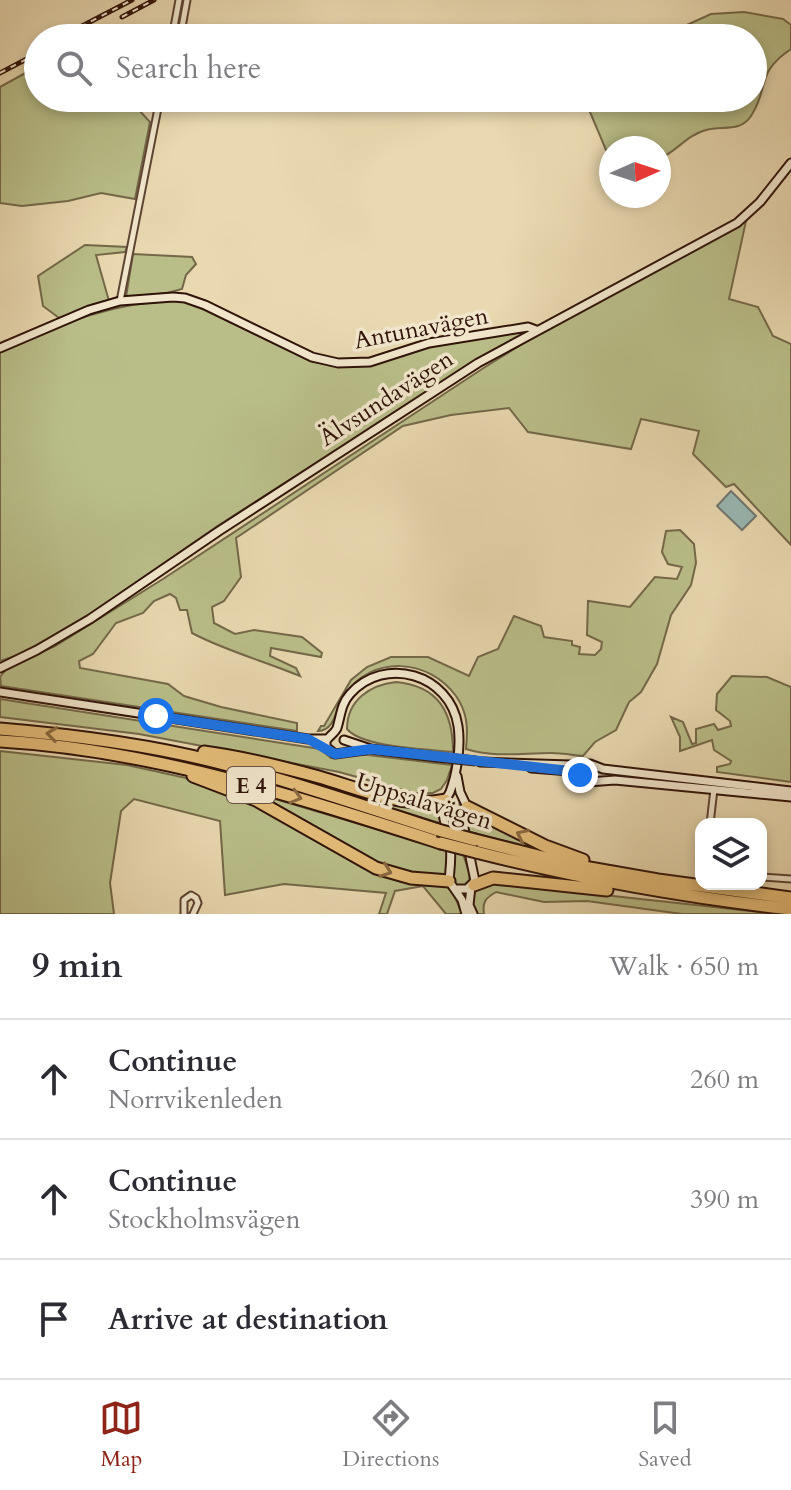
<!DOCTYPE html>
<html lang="en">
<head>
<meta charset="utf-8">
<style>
  :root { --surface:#fff; --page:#f7f7f7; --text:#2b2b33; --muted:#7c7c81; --line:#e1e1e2; --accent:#8f2418 }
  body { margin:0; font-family:Cardo,serif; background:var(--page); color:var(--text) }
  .controls { position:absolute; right:24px; bottom:24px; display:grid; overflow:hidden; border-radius:16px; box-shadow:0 4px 12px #0003 }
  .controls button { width:72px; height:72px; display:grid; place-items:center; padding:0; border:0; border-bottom:2px solid var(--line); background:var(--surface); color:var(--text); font:40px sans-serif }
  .compass { position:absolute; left:599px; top:136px; width:72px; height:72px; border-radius:50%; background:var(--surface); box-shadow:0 4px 12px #0003; rotate:87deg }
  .stop { position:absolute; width:24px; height:24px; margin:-18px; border:6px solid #1a73e8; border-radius:50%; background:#fff }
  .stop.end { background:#1a73e8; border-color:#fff; box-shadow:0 2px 8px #0008 }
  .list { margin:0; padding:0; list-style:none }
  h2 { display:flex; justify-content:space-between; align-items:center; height:104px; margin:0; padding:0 32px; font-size:34px }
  h2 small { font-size:26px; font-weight:400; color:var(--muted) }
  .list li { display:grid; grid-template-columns:52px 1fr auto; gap:24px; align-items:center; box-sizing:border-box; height:120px; padding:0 32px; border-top:2px solid var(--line) }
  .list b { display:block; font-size:30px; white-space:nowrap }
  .list p { margin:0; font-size:26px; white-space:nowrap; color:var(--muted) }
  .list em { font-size:26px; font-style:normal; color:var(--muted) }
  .icon { flex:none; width:44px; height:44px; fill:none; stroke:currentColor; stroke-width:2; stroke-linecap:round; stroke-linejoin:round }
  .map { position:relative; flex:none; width:791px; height:914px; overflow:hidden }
  .search { position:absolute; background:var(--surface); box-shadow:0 4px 12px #0003; left:24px; right:24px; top:24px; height:88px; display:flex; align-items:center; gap:20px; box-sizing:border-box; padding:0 28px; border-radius:44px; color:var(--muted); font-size:30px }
  .sheet { height:464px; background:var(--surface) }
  nav { display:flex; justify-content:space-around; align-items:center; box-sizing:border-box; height:112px; border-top:2px solid var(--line); background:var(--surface); font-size:22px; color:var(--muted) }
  nav a { display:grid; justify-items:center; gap:4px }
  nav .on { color:var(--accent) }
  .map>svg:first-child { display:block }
  .green { fill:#b9be89; stroke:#746849; stroke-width:2 }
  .water { fill:#99b8b3; stroke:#6f766f; stroke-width:2 }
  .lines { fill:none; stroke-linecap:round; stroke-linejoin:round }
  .street-casing { stroke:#5e4433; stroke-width:9 }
  .secondary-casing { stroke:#301309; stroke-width:11 }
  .highway-casing { stroke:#301309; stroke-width:15 }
  .street { stroke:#f1e6cc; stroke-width:5 }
  .secondary { stroke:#f1e6cc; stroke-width:7 }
  .highway { stroke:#e4bc78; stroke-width:11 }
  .rail-casing { stroke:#301309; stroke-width:5 }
  .rail { stroke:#f1e6cc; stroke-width:2; stroke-dasharray:6; stroke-linecap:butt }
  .secondary-bridge-casing { stroke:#301309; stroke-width:11; stroke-linecap:butt }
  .highway-bridge-casing { stroke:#301309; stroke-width:15; stroke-linecap:butt }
  .secondary-bridge { stroke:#f1e6cc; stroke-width:7 }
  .highway-bridge { stroke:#e4bc78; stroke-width:11 }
  .oneway { stroke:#8a6840 }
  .route { stroke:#1a73e8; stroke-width:10 }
  .labels { text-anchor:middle; stroke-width:7; stroke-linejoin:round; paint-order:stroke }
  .shield { fill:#f1e6cc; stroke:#6a5244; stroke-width:2 }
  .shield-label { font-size:22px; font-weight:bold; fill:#301309 }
  .street-label { font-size:24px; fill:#301309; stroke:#f1e6cc }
</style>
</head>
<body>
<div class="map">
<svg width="791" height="914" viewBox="0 0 791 914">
  <rect width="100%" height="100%" fill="#e9d8b0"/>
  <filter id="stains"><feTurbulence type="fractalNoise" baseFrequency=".0025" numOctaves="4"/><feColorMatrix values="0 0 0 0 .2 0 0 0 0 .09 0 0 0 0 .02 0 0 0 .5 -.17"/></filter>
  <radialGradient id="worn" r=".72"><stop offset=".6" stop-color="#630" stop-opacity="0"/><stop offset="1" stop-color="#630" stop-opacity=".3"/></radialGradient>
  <path class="green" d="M744,12L783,19L791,25V49C755,73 770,87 751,116C740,133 722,125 706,130C687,135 676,152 659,159V148H611V152L606,150L590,112L608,98H753V38H658L711,14Z
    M38,66V98H128L150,122L135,199L101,193L68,201L22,206L0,203V87Z
    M746,221L729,299L758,307L773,336L791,344V545L734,484L726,487L693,454L699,431L641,419L631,449L528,432L509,408L451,415L403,426L236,538L241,577L224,601L212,607L214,623L235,634L254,630L302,637L322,653L321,657L271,648L270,656L296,668L300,676C264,661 226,651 192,633L187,610H180L176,598L170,594L154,601L143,613L116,623L93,654L79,661L80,668L168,684L184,696L221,707L297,723V731L1,686L0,677L8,667L55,646L163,579L482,369L532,338Z
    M85,245L127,247L125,252L96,255L109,301L59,318L43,306L38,276Z
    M133,254L192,257L196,264L186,275L182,289L167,293L126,297Z
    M184,300L313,362L337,365L362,366L429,345L508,333H526L478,360L219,525L66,631L24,653L0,661V352C63,322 113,302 184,300Z
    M680,530L694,544L696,563L691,585L671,615L657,664L641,692L629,702L616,730L595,742L583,756C573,755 561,753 551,753C521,753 495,758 466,749C468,729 468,713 456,696C428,658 373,655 345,694C335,706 337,730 318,731L321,726H324L351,680L367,667L391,657H428L469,676L478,657L498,649L514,616L541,626L544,637L572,641V645L580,647L579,654L595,655L601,649L602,642L587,635L588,601L630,607L655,577L677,579L682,567L668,564L662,552L666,531Z
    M732,676L767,677L791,687V782L717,772V767L730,764L731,761L714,750L712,740L680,751V737L671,717L683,722L692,744L696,743V729L714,724L718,730L731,726L730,721L716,710L717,694Z
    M396,682C439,686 453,713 453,752C427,749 363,748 347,729C347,700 370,685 396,682Z
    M0,699L320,749L331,758H340L351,753L452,765L447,780L441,789L433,793H414L339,772L139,734L0,717Z
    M0,751L127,765L186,778L261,808L361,865L445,885L453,892L462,914H446L423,886L395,891L387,914H379L386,893L284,884L225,895L220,821L134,799L121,811L110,883L114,914H0Z
    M232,760L439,803L443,824Z
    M225,784L450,851L446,877L413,875L384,867Z
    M450,801H457L463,808L459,824L463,854L470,875L469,881L464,886L457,885L452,879C453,865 456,853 453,838C450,826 444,817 446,805Z
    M470,815L556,855L467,831Z
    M485,882L778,914H682L587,901L544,902L496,892C486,898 482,901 484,914H476C470,900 470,888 485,882Z"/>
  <path class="water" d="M731,491L756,516L742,530L717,506Z"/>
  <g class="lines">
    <defs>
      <path id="street" d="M172,38L179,0
        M180,38L187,0
        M120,301L160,98
        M710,824L714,789
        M761,877L791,879
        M184,914V900L191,895L196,898L198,903L193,914"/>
      <path id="secondary" d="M0,348L89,310L120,301L173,297L185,298L205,305L312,357L338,363L370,362L429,343L528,327L536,330
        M0,668L37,650L90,619L219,531L478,363L737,223L760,202L791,163
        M0,692L308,739H327
        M344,740L371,749L436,757
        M325,746L335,754L365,750
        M326,748V741C329,736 335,733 337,728C341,715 341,704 350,694C385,655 450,674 458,726C461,746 457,773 450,792C447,798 443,802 443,809C442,820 449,833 450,844C452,858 450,868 449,881L462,900L466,914
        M480,762L570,765L590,764L603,769L791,791
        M583,765L580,775L588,782L615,780L791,797
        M531,768L570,771L580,775
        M471,887L469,905L473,914
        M455,889H467L475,881L464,828L467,807L460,792L457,776"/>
      <path id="highway" d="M0,729C72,735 146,744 216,762C291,781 364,806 438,830
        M0,741C153,750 297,797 441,843
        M204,752C242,757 282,767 319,777C358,788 404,809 445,800
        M193,776L256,800L376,868L411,878L449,881
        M467,807L545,846L583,860
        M475,840L578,866L658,880L791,898
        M476,852C582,879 682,897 791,909
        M474,885L493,878L607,890"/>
    </defs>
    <use href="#street" class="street-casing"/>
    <use href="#secondary" class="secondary-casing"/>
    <use href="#highway" class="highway-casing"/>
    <use href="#street" class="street"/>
    <use href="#secondary" class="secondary"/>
    <use href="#highway" class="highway"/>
    <defs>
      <path id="rail" d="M122,17L154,0
        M59,38L132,0
        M0,73L38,53"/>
    </defs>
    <use href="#rail" class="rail-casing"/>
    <use href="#rail" class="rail"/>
    <defs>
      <path id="secondary-bridge" d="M436,757L476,761"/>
      <path id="highway-bridge" d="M438,830L475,840
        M441,843L476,852"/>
    </defs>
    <use href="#secondary-bridge" class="secondary-bridge-casing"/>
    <use href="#highway-bridge" class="highway-bridge-casing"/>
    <use href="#secondary-bridge" class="secondary-bridge"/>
    <use href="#highway-bridge" class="highway-bridge"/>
  </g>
  <defs><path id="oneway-chevron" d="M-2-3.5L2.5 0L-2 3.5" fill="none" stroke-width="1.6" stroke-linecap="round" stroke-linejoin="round" transform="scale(2)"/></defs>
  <g class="oneway">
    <use href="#oneway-chevron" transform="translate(52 734) rotate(-173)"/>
    <use href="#oneway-chevron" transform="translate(296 797) rotate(16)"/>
    <use href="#oneway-chevron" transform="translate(522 835) rotate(-154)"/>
    <use href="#oneway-chevron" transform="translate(386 871) rotate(20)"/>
  </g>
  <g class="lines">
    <path class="route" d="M156,716L308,739L335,754L371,749L570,771L580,775"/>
  </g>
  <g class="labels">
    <rect class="shield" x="227" y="767" width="48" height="36" rx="6"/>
    <g class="shield-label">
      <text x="251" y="793">E 4</text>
    </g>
    <g class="street-label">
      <text transform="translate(421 328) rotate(-11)" y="8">Antunavägen</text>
      <text transform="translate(386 398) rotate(-33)" y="8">Älvsundavägen</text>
      <text transform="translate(424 801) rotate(17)" y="8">Uppsalavägen</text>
    </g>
  </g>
  <rect width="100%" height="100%" filter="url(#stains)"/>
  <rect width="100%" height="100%" fill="url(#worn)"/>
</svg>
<div class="controls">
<button><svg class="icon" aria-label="layers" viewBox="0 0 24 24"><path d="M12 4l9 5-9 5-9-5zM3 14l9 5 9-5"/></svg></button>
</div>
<svg class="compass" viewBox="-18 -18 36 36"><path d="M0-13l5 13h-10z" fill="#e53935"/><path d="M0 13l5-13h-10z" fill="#7c7c81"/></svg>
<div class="stop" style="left:156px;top:716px"></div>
<div class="stop end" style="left:580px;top:775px"></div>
<div class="search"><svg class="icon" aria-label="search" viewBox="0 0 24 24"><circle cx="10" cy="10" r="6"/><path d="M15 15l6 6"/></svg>Search here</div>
</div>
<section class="sheet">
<h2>9 min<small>Walk · 650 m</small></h2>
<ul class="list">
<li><svg class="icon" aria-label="ahead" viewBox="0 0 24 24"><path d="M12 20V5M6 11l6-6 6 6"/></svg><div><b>Continue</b><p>Norrvikenleden</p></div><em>260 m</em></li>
<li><svg class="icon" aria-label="ahead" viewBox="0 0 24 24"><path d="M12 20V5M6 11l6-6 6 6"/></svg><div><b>Continue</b><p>Stockholmsvägen</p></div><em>390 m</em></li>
<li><svg class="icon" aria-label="arrive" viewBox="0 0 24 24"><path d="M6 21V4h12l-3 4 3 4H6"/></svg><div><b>Arrive at destination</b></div></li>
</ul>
</section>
<nav>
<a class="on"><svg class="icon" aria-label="map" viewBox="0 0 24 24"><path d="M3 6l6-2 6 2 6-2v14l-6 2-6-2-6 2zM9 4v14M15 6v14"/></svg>Map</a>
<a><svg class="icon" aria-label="directions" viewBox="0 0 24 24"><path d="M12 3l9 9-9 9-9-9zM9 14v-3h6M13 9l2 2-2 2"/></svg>Directions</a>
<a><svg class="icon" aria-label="saved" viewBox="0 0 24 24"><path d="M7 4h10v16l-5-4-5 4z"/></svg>Saved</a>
</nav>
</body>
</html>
